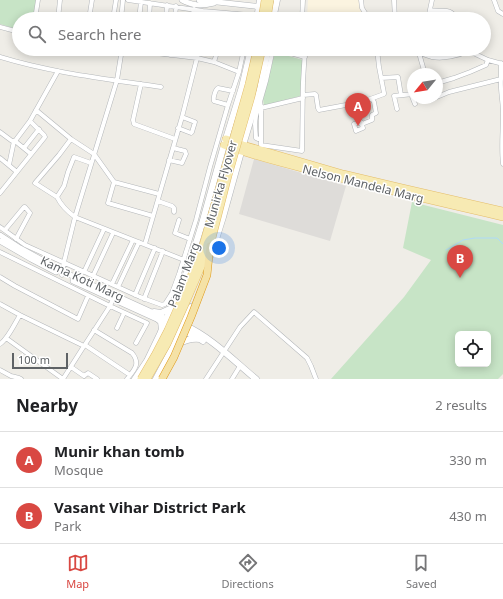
<!DOCTYPE html>
<html lang="en">
<head>
<meta charset="utf-8">
<style>
  :root { --surface:#fff; --page:#f2f2f2; --text:#202124; --muted:#757577; --line:#e0e0e0; --accent:#d94842 }
  body { margin:0; font-family:"Noto Sans",sans-serif; background:var(--page); color:var(--text) }
  .controls { position:absolute; right:12px; bottom:12px; display:grid; overflow:hidden; border-radius:6px; box-shadow:0 2px 10px #0003 }
  .controls button { width:36px; height:36px; display:grid; place-items:center; padding:0; border:0; border-bottom:1px solid var(--line); background:var(--surface); color:var(--text); font:20px sans-serif }
  .compass { position:absolute; left:407px; top:68px; width:36px; height:36px; border-radius:50%; background:var(--surface); box-shadow:0 2px 10px #0003; rotate:240deg }
  .scale { position:absolute; left:12px; bottom:10px; width:56px; box-sizing:border-box; padding-left:4px; border:2px solid #5e6265; border-top:0; font-size:11px; line-height:14px; white-space:nowrap; color:#5e6265; -webkit-text-stroke:3px #fff; paint-order:stroke }
  .you { position:absolute; left:219px; top:248px; width:14px; height:14px; margin:-10px; border:3px solid #fff; border-radius:50%; background:#1a73e8; box-shadow:0 0 0 6px #1a73e833 }
  .badge { display:grid; place-items:center; width:26px; height:26px; border-radius:50%; background:var(--accent); color:#fff; font-size:13px; font-weight:700 }
  .pin { position:absolute; translate:-50% -33px; filter:drop-shadow(0 1px 2px #0008) }
  .pin::after { content:''; position:absolute; top:21px; width:14px; height:12px; background:inherit; clip-path:polygon(0 0,100% 0,50% 100%) }
  .list { margin:0; padding:0; list-style:none }
  h2 { display:flex; justify-content:space-between; align-items:center; height:52px; margin:0; padding:0 16px; font-size:17px }
  h2 small { font-size:13px; font-weight:400; color:var(--muted) }
  .list li { display:grid; grid-template-columns:26px 1fr auto; gap:12px; align-items:center; box-sizing:border-box; height:56px; padding:0 16px; border-top:1px solid var(--line) }
  .list b { display:block; font-size:15px; white-space:nowrap }
  .list p { margin:0; font-size:13px; white-space:nowrap; color:var(--muted) }
  .list em { font-size:13px; font-style:normal; color:var(--muted) }
  .icon { flex:none; width:22px; height:22px; fill:none; stroke:currentColor; stroke-width:2; stroke-linecap:round; stroke-linejoin:round }
  .map { position:relative; flex:none; width:503px; height:379px; overflow:hidden }
  .search { position:absolute; background:var(--surface); box-shadow:0 2px 10px #0003; left:12px; right:12px; top:12px; height:44px; display:flex; align-items:center; gap:10px; box-sizing:border-box; padding:0 14px; border-radius:22px; color:var(--muted); font-size:15px }
  .sheet { height:164px; background:var(--surface) }
  nav { display:flex; justify-content:space-around; align-items:center; box-sizing:border-box; height:56px; border-top:1px solid var(--line); background:var(--surface); font-size:11px; color:var(--muted) }
  nav a { display:grid; justify-items:center; gap:2px }
  nav .on { color:var(--accent) }
  .map>svg:first-child { display:block }
  .commercial { fill:#fbf4e0 }
  .industrial { fill:#dedcd9 }
  .green { fill:#c7e4c6; fill-rule:evenodd }
  .lines { fill:none; stroke-linecap:round; stroke-linejoin:round }
  .stream { stroke:#aedaf7; stroke-width:1 }
  .minor-casing { stroke:#b4b7ba; stroke-width:5 }
  .tertiary-casing { stroke:#b4b7ba; stroke-width:6 }
  .secondary-casing { stroke:#b3b6ba; stroke-width:7 }
  .primary-casing { stroke:#e4bd6a; stroke-width:8 }
  .minor { stroke:#fff; stroke-width:4 }
  .tertiary { stroke:#fff; stroke-width:5 }
  .secondary { stroke:#fff; stroke-width:6 }
  .primary { stroke:#f7eab3; stroke-width:7 }
  .primary-bridge-casing { stroke:#e4bd6a; stroke-width:8; stroke-linecap:butt }
  .trunk-bridge-casing { stroke:#df9916; stroke-width:8; stroke-linecap:butt }
  .primary-bridge { stroke:#f7eab3; stroke-width:7 }
  .trunk-bridge { stroke:#f5e2a6; stroke-width:7 }
  .labels { text-anchor:middle; stroke-width:3; stroke-linejoin:round; paint-order:stroke }
  .street-label { font-size:12px; fill:#5e6265; stroke:#fff }
</style>
</head>
<body>
<div class="map">
<svg width="503" height="379" viewBox="0 0 503 379">
  <rect width="100%" height="100%" fill="#efede7"/>
  <path class="commercial" d="M308,0H361L370,19H307Z"/>
  <path class="industrial" d="M254,159L346,186L330,241L239,214Z"/>
  <path class="green" d="M0,0H37L34,19H19V30L0,24Z
    M275,52L303,60L300,96L264,106L263,99Z
    M412,202L503,225V374L498,379H331L404,297L431,260L403,248ZM458,334H488V364H458Z"/>
  <g class="lines">
    <path class="stream" d="M446,250L463,240L475,238H497L503,244"/>
    <defs>
      <path id="minor" d="M128,0L203,11L249,15L250,19
        M361,0L362,8L369,19
        M394,0L395,19
        M494,0L498,11L503,14
        M430,10C443,13 449,6 457,19
        M273,18L285,19
        M35,19L38,0
        M58,19L60,0
        M89,19L92,0
        M113,19L116,0
        M121,19L123,0
        M139,19L141,2
        M149,19L150,3
        M166,19L167,5
        M175,19L176,6
        M192,19L194,9
        M202,19L203,11
        M221,19L222,13
        M302,19L303,0
        M428,19L432,0
        M0,27L19,32
        M123,49L197,58L214,62L239,72
        M275,49L305,57
        M420,49L419,53L425,74
        M468,49L469,51L488,60L503,64
        M305,53L327,49
        M419,53C424,54 428,56 432,57C443,59 458,56 468,51
        M170,55L171,49
        M0,57C52,73 107,79 161,87
        M187,57L188,49
        M214,62L218,49
        M381,78L398,77L401,95
        M501,79V63
        M437,83L454,78L470,72L486,65L488,60
        M141,84L133,120L134,124L175,139
        M411,94L415,104
        M303,95L315,94L316,95L318,108L319,110L362,102L384,94V93L379,67L377,49
        M437,97L449,92L501,79C500,90 503,102 503,113C503,130 501,147 503,164
        M430,98L431,100L435,98
        M260,101L261,107V145L302,151L303,82L305,49
        M228,105L214,101C213,98 215,90 218,88L233,91
        M261,108L303,98
        M397,109L394,96L413,94
        M36,110L71,139
        M361,122L363,128L356,131L354,124Z
        M362,124L372,120V115L376,113L374,102L372,99
        M178,128L191,133L192,132L195,122L182,117
        M0,132L12,141H15L30,121L58,71
        M261,138L258,139L256,138L255,124L256,116L266,81L273,49
        M15,141L31,154
        M24,148L39,129
        M0,158L17,172
        M169,160L182,163L186,154L185,151L173,148
        M91,163L74,157L68,172L64,186L57,197C61,205 68,212 75,217L184,260
        M9,165L14,141
        M114,182L108,203L153,216
        M0,193L45,137L44,135L30,121
        M57,197L35,183L59,155L71,139L94,154L114,182L159,194
        M158,201L172,206L174,208V212
        M179,220L175,233L190,239
        M0,227L25,245L140,297L162,305L165,304L172,293L179,274L196,220L210,167L228,105L239,72L244,49
        M5,230L24,207H25L30,213L16,239
        M145,244L182,117L197,58L198,49
        M0,252L110,306L147,323L136,343
        M84,272L104,229
        M62,275L64,262L75,217L117,80L122,49
        M93,276L113,233
        M0,277L15,286L78,319L88,296
        M112,284L133,240
        M118,287L139,242
        M135,295L155,248
        M144,299L163,251
        M0,304L20,315L84,346L110,306L114,297
        M117,328L124,313
        M94,330L132,353C141,364 134,370 127,379
        M6,338L63,379
        M0,344C8,339 15,323 20,315
        M85,345L130,375
        M71,367L84,376
        M0,370L11,376L19,378L21,379
        M84,376L88,373L97,379
        M63,379L84,346
        M206,379L240,327L254,312L307,358L311,366L316,379
        M232,379L240,366"/>
      <path id="tertiary" d="M182,0C193,6 202,6 214,3
        M199,0L262,7
        M0,235L20,248L66,273L167,319
        M0,241L31,259L56,272
        M73,281L161,321"/>
      <path id="secondary" d="M257,19L260,0
        M273,19L277,0
        M211,255L223,217L243,145L260,89L268,49
        M154,312L161,313L172,308
        M158,319L161,322L162,329
        M184,325C212,338 233,360 256,379
        M181,330L195,336L203,341
        M178,344C185,340 192,338 200,339
        M135,379L147,361L160,334L187,272L201,227L224,145L242,87L251,49
        M156,379L173,347L191,307"/>
      <path id="primary" d="M226,139L243,145L343,174L402,188L503,211
        M224,145C251,155 278,162 306,169C371,187 437,202 503,217"/>
    </defs>
    <use href="#minor" class="minor-casing"/>
    <use href="#tertiary" class="tertiary-casing"/>
    <use href="#secondary" class="secondary-casing"/>
    <use href="#primary" class="primary-casing"/>
    <use href="#minor" class="minor"/>
    <use href="#tertiary" class="tertiary"/>
    <use href="#secondary" class="secondary"/>
    <use href="#primary" class="primary"/>
    <defs>
      <path id="primary-bridge" d="M262,19L265,0
        M267,19L270,0
        M141,379L155,355L168,330L183,296L202,249L249,84L257,49
        M147,379L167,344L186,302L210,246L228,176L251,97L262,49"/>
      <path id="trunk-bridge" d="M162,379L174,357L191,317L207,275L210,246"/>
    </defs>
    <use href="#primary-bridge" class="primary-bridge-casing"/>
    <use href="#trunk-bridge" class="trunk-bridge-casing"/>
    <use href="#primary-bridge" class="primary-bridge"/>
    <use href="#trunk-bridge" class="trunk-bridge"/>
  </g>
  <g class="labels">
    <g class="street-label">
      <text transform="translate(221 184) rotate(-74)" y="4">Munirka Flyover</text>
      <text transform="translate(363 184) rotate(14)" y="4">Nelson Mandela Marg</text>
      <text transform="translate(184 275) rotate(-69)" y="4">Palam Marg</text>
      <text transform="translate(82 279) rotate(25)" y="4">Kama Koti Marg</text>
    </g>
  </g>
</svg>
<div class="controls">
<button><svg class="icon" aria-label="locate" viewBox="0 0 24 24"><circle cx="12" cy="12" r="6"/><path d="M12 2v4M12 18v4M2 12h4M18 12h4"/></svg></button>
</div>
<svg class="compass" viewBox="-18 -18 36 36"><path d="M0-13l5 13h-10z" fill="#e53935"/><path d="M0 13l5-13h-10z" fill="#757577"/></svg>
<div class="scale">100 m</div>
<div class="you"></div>
<div class="pin badge" style="left:358px;top:126px">A</div>
<div class="pin badge" style="left:460px;top:278px">B</div>
<div class="search"><svg class="icon" aria-label="search" viewBox="0 0 24 24"><circle cx="10" cy="10" r="6"/><path d="M15 15l6 6"/></svg>Search here</div>
</div>
<section class="sheet">
<h2>Nearby<small>2 results</small></h2>
<ul class="list">
<li><span class="badge">A</span><div><b>Munir khan tomb</b><p>Mosque</p></div><em>330 m</em></li>
<li><span class="badge">B</span><div><b>Vasant Vihar District Park</b><p>Park</p></div><em>430 m</em></li>
</ul>
</section>
<nav>
<a class="on"><svg class="icon" aria-label="map" viewBox="0 0 24 24"><path d="M3 6l6-2 6 2 6-2v14l-6 2-6-2-6 2zM9 4v14M15 6v14"/></svg>Map</a>
<a><svg class="icon" aria-label="directions" viewBox="0 0 24 24"><path d="M12 3l9 9-9 9-9-9zM9 14v-3h6M13 9l2 2-2 2"/></svg>Directions</a>
<a><svg class="icon" aria-label="saved" viewBox="0 0 24 24"><path d="M7 4h10v16l-5-4-5 4z"/></svg>Saved</a>
</nav>
</body>
</html>
